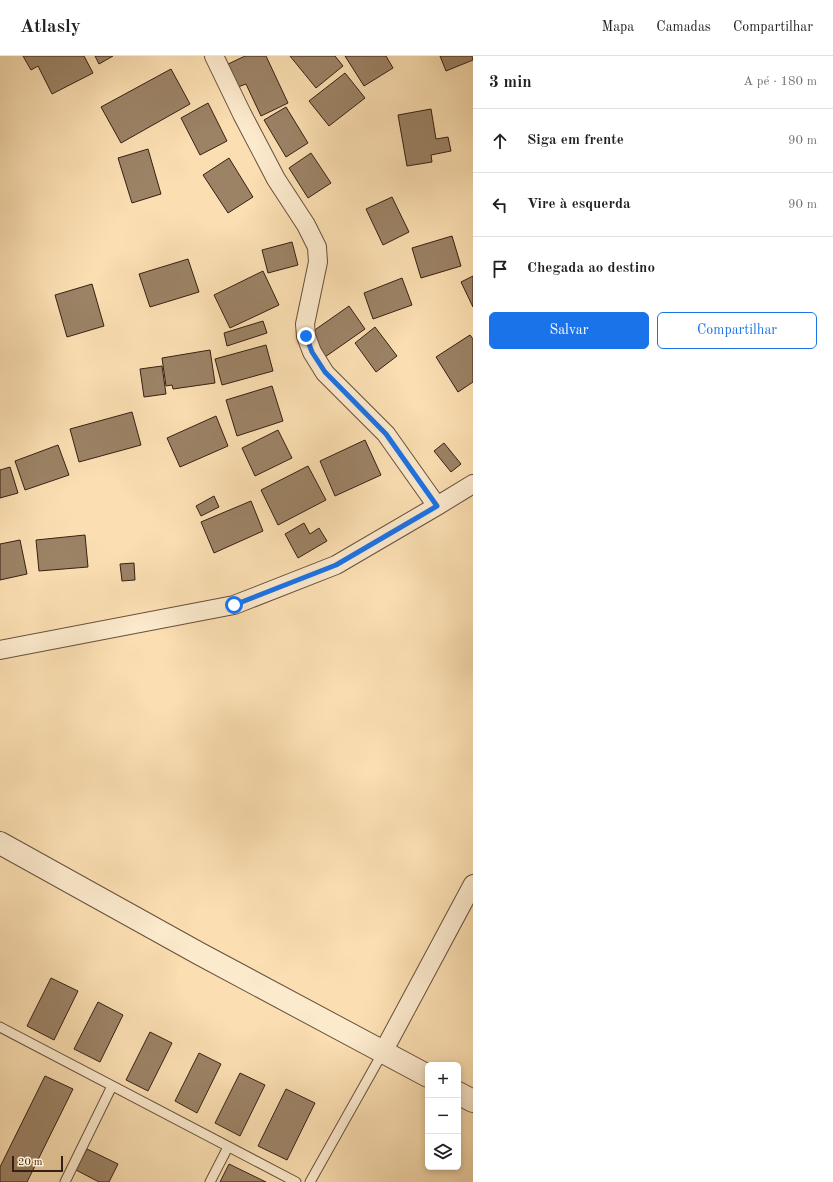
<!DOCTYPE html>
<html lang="pt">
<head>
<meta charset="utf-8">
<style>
  :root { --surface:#fff; --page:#f6f6f6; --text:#202124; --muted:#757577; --line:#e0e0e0; --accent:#1a73e8 }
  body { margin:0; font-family:"Old Standard TT",serif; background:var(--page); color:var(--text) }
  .controls { position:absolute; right:12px; bottom:12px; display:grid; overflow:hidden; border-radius:6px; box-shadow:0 2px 6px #0003 }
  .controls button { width:36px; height:36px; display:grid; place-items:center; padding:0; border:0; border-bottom:1px solid var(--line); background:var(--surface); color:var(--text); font:20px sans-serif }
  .scale { position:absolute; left:12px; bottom:10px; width:51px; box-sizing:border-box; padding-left:4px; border:2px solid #362013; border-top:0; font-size:11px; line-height:14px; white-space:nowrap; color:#362013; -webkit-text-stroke:3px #fceacd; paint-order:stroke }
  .stop { position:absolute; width:12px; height:12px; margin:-9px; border:3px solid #1a73e8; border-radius:50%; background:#fff }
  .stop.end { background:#1a73e8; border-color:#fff; box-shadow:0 1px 4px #0008 }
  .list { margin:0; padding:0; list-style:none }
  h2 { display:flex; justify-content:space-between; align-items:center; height:52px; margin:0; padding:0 16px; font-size:17px }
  h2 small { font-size:13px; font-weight:400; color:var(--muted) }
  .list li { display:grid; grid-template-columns:26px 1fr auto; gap:12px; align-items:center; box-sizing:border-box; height:64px; padding:0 16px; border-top:1px solid var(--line) }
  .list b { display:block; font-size:15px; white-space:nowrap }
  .list em { font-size:13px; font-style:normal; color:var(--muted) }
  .actions { display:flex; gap:8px; padding:12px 16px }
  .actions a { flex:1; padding:9px 0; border:1px solid var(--accent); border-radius:6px; text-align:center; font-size:14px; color:var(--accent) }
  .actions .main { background:var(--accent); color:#fff }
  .icon { flex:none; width:22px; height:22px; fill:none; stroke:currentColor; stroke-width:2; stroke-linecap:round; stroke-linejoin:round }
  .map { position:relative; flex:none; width:473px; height:1126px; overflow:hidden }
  header { display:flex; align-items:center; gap:24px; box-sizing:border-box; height:56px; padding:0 20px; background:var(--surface); border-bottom:1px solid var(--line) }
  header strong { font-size:19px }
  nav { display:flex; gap:22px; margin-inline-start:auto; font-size:14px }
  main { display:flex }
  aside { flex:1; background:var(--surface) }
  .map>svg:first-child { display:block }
  .building { fill:#9c8366; stroke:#362013 }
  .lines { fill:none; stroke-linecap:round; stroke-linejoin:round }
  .service-casing { stroke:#67503b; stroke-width:11 }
  .minor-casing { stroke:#67503b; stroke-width:20 }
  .tertiary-casing { stroke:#67503b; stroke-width:24 }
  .service { stroke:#fceacd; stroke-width:9 }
  .minor { stroke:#fceacd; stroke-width:18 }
  .tertiary { stroke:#fceacd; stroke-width:22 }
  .route { stroke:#1a73e8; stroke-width:5 }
</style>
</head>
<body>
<header>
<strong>Atlasly</strong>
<nav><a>Mapa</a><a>Camadas</a><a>Compartilhar</a></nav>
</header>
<main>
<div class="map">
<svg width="473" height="1126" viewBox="0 0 473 1126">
  <rect width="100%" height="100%" fill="#fbdfb2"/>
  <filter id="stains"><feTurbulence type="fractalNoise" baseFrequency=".005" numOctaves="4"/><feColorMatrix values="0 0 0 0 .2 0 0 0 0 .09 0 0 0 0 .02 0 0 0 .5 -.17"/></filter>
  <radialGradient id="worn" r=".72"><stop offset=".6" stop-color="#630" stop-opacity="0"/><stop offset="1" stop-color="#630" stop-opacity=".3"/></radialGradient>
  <path class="building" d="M23,0H84L93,17L52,38L38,10L31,14Z
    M95,0H113L99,8Z
    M245,0H266L288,47L261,60L246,28L238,31L224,10Z
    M290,0H335L343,10L316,32Z
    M345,0H386L393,12L364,30Z
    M440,0H472L473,4L446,15Z
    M171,13L190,48L121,87L101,51Z
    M345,17L365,42L329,70L309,45Z
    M208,47L227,85L200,99L181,62Z
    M286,51L308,87L286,101L264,64Z
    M431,53L436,83L448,81L451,95L431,99L432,106L407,110L398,59Z
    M148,93L161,138L132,147L118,102Z
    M311,97L331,127L308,142L289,112Z
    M229,102L253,141L228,157L203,119Z
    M392,141L409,176L383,189L366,153Z
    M452,180L461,210L421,222L412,192Z
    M292,186L298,209L268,217L262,194Z
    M188,203L199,236L150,251L139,218Z
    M263,215L279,249L230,272L214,239Z
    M473,220V251L461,226Z
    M402,222L412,249L373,263L364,237Z
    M92,228L104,270L67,281L55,239Z
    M349,250L365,273L325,301L309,278Z
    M263,265L267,277L227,290L224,277Z
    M375,271L397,300L376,316L355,287Z
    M470,279L473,283V326L458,336L436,301Z
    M266,289L273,315L222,329L215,303Z
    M210,294L215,327L173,333L172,329L166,330L162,302Z
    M162,310L166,338L144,341L140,313Z
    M272,330L283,365L237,380L226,344Z
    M132,356L141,389L79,406L70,373Z
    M216,360L228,390L180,411L167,382Z
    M278,374L292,402L255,420L242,392Z
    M365,384L381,419L335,440L320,405Z
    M444,387L461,408L451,416L434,395Z
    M58,389L69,419L25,434L15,405Z
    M308,410L326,444L278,469L261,434Z
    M10,411L18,437L0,442V414Z
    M214,440L219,451L201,460L196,450Z
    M251,445L263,475L214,497L201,466Z
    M304,467L310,478L319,472L327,485L298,502L285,478Z
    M85,479L88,511L39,515L36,484Z
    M20,484L27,518L0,524V488Z
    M134,507L135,524L122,525L120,508Z
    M51,922L78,935L54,984L27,970Z
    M98,946L123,959L100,1006L74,993Z
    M150,976L172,987L148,1035L126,1024Z
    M199,997L221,1008L197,1057L175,1045Z
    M240,1017L265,1029L240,1080L215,1067Z
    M45,1020L73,1033L27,1126H0V1111Z
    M286,1033L315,1047L287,1104L258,1090Z
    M87,1093L118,1108L109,1126H99L76,1114Z
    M229,1108L266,1126H220Z"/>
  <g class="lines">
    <defs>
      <path id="service" d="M0,971L296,1126
        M65,1126L112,1030
        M210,1126L228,1091
        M310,1126L383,996"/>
      <path id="minor" d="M214,0L242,58L276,123L306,169L317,191L318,206L305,268L306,280L312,296L325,317L386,378L437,450
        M0,594L234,549L336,509L437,450L473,428
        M383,996L473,828"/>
      <path id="tertiary" d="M0,787L200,898L428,1020
        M458,1037L473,1045"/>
    </defs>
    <use href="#service" class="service-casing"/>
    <use href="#minor" class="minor-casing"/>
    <use href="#tertiary" class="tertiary-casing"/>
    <use href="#service" class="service"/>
    <use href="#minor" class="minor"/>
    <use href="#tertiary" class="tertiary"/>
  </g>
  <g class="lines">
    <path class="route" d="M234,549L336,509L437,450L386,378L325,316L312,296L306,280"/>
  </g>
  <rect width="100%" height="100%" filter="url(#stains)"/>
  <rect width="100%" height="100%" fill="url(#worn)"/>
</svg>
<div class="controls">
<button>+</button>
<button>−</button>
<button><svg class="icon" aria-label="layers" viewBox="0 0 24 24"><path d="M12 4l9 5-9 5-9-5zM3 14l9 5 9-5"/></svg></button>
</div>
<div class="scale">20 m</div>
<div class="stop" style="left:234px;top:549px"></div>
<div class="stop end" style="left:306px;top:280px"></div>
</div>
<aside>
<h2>3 min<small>A pé · 180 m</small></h2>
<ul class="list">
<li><svg class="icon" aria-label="ahead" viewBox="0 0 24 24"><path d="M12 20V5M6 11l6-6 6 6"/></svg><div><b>Siga em frente</b></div><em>90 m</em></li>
<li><svg class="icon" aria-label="left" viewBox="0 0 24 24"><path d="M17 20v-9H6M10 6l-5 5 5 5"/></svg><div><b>Vire à esquerda</b></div><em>90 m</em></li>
<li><svg class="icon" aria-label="arrive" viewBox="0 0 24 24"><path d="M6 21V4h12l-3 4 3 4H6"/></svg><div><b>Chegada ao destino</b></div></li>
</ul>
<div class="actions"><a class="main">Salvar</a><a>Compartilhar</a></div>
</aside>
</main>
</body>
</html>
